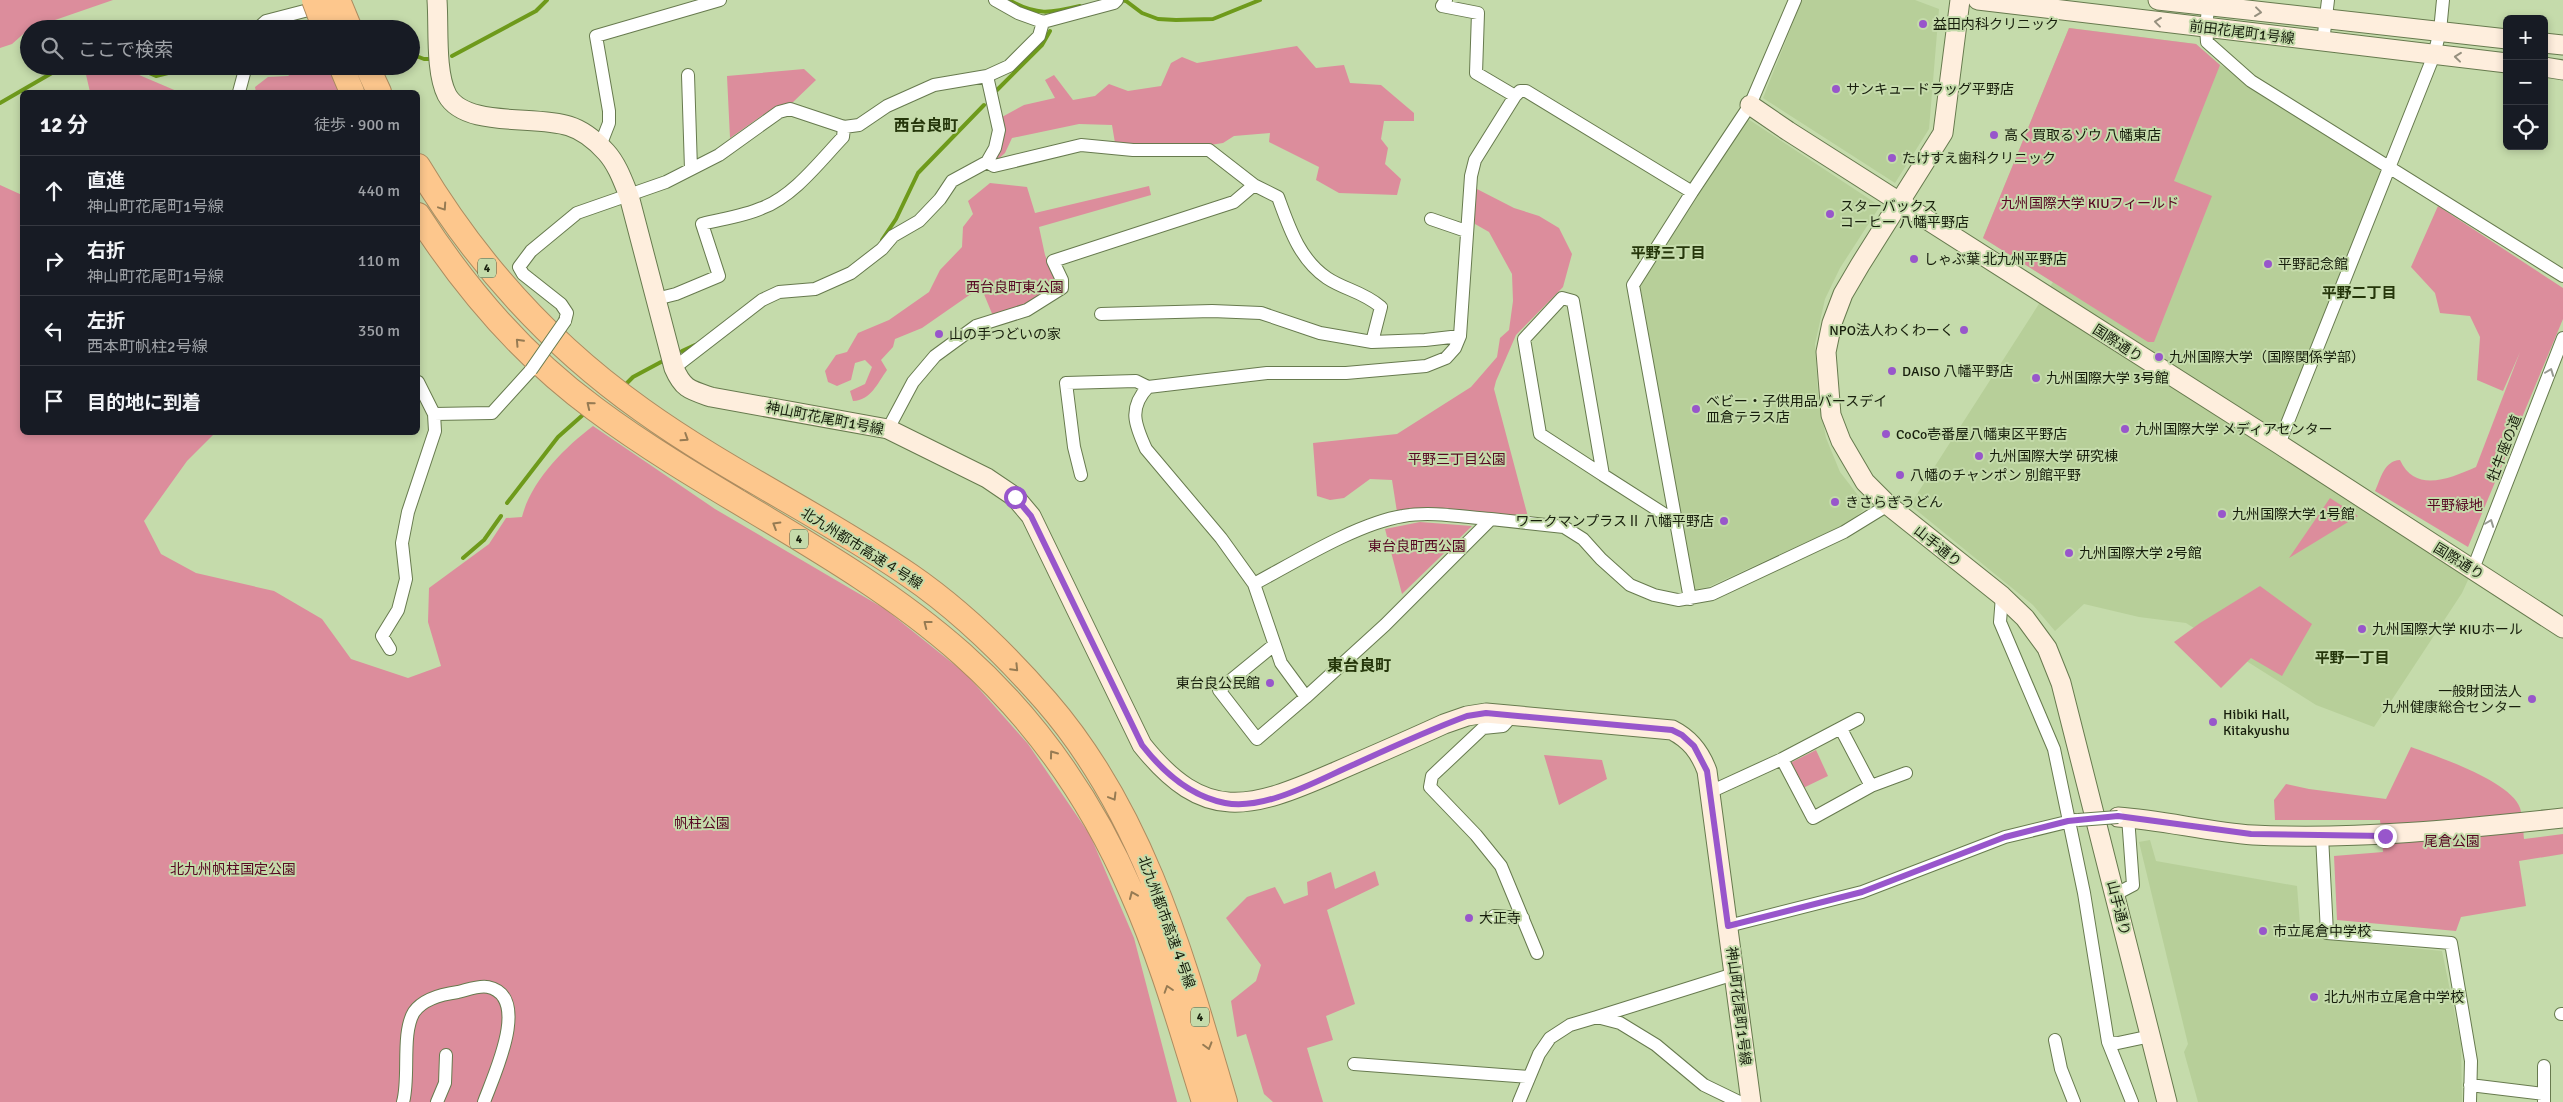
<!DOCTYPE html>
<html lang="ja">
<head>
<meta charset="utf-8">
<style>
  :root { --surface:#171b24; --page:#242831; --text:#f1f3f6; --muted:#9ea1a6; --line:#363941 }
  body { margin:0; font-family:Signika,"Noto Sans JP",sans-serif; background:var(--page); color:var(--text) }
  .controls { position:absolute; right:15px; top:15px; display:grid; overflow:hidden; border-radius:8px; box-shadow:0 2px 8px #0003 }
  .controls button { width:45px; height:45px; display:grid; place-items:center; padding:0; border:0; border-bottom:1px solid var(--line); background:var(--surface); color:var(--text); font:25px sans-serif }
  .stop { position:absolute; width:15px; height:15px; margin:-11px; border:4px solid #9856cb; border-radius:50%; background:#fff }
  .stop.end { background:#9856cb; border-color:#fff; box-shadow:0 1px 5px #0008 }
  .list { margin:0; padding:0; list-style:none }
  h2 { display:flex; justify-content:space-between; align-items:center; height:65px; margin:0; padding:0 20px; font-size:21px }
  h2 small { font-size:16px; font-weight:400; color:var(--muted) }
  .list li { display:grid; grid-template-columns:32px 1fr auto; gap:15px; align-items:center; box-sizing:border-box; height:70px; padding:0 20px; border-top:1px solid var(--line) }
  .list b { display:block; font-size:19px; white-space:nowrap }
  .list p { margin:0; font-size:16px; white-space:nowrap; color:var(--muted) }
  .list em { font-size:16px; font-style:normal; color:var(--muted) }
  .icon { flex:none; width:28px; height:28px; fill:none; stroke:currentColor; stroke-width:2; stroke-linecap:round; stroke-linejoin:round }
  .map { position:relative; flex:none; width:2563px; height:1102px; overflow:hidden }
  .search { position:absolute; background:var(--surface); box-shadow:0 2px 8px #0003; left:20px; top:20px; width:400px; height:55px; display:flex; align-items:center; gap:12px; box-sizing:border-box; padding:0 18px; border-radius:28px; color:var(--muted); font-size:19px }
  .panel { position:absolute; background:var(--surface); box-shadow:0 2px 8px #0003; left:20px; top:90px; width:400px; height:345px; border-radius:8px }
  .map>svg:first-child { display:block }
  .built { fill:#b7cf99 }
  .green { fill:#dc8d9c }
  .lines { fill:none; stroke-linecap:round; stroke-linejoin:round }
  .stream { stroke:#6e9a1b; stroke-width:4 }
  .street-casing { stroke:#677a4e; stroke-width:14 }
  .secondary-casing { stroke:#677a4e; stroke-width:21 }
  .highway-casing { stroke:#ac8c60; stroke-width:26 }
  .street { stroke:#fff; stroke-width:12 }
  .secondary { stroke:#feeedd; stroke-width:19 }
  .highway { stroke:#fdc78d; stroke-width:24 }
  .street-bridge-casing { stroke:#677a4e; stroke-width:14; stroke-linecap:butt }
  .highway-bridge-casing { stroke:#ac8c60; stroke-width:26; stroke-linecap:butt }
  .street-bridge { stroke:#fff; stroke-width:12 }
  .highway-bridge { stroke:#fdc78d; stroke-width:24 }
  .oneway { stroke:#96907f }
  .oneway2 { stroke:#967b53 }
  .oneway3 { stroke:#979a92 }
  .route { stroke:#9856cb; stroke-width:6 }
  .poi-dot { fill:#9856cb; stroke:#c5dbab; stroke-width:2 }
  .labels { text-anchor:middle; stroke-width:4; stroke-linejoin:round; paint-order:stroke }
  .shield { fill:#c5dbab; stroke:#4b573c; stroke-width:1 }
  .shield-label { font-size:12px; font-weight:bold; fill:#171e0c }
  .poi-label { font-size:14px; fill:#171e0c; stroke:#c5dbab; text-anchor:start }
  .street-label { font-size:14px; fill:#171e0c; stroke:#c5dbab }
  .park-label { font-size:14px; fill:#560622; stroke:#c5dbab }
  .neighbourhood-label { font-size:15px; font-weight:bold; fill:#25360a; stroke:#c5dbab }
  .quarter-label { font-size:16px; font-weight:bold; fill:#25360a; stroke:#c5dbab }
</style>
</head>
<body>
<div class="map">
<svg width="2563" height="1102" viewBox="0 0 2563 1102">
  <rect width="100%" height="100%" fill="#c5dbab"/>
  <path class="built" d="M1802,0H1915L1939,9L1929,129L1895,183L1763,98Z
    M2069,28L2196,44L2220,65L2251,81L2389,166L2279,443L2473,569L2462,593L2374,727L2316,705L2186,623L2139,617L2084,604L2055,631L2033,605L1910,505L2053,282L1983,238Z
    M1748,119L1880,206L1840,268L1825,299L1815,344L1818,395L1826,438L1840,472L1867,507L1850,522L1708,587L1694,590L1640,285Z
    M2150,840L2156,861L2297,886L2301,937L2442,951L2461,1044L2462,1102H2198L2184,1052L2188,1044L2139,842Z"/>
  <path class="green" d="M0,0H113L29,29L12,44L0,48Z
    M2069,28L2196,44L2220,65L2174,181L2212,196L2154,342H2148L1983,238Z
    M1297,46L1316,68L1344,65L1350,83L1381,85L1414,113V121H1384L1381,139L1388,148L1385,164L1401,179L1397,195L1339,193L1316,180L1319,167L1269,142L1270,133L1234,136L1223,143L1210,145H1135L1115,143L1112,125L1079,124L1012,138L1005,153L996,161L992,159L1005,134L1002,117L1024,105L1055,98L1045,80L1054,75L1073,100L1095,96L1109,84L1128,91L1161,86L1171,63L1182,57L1197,63Z
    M84,66H118L179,92H90Z
    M301,66H335L346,92H256L255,87L268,77L288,76Z
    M804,69L816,80L791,104L776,106L730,138L727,76Z
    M990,183L1027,187L1035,213L1149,186L1151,195L1039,227L1045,255L1057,284L1023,307L993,316L981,287L922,328L895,339L893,347L881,360L887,370C877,384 871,400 853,401L850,391L865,384L872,367L865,360L855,363L851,380L837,386L828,382L825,371L836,355L847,352L858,333L889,320L929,292L940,270L962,247L963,227L973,214L968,201Z
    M0,185L22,195V432L215,433L187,461L144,521L161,554L196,573L274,591L322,619L351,659L408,678L441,666L428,622L429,588L489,544L506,518L522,517C531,481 564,448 593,426L715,509L885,609L966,674L1028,744L1090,835L1134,938L1177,1102H0Z
    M1475,188L1514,208L1539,216L1559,228L1572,254L1563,287L1516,335L1496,381L1494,389L1528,517L1397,512L1392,480L1370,479L1344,498L1330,500L1317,496L1313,443L1397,434L1471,387L1497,357L1500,338L1509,330L1513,301L1512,274L1489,232L1475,224Z
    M2438,206L2563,288V319L2468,547L2375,491C2381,478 2384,461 2400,460C2415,493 2449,479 2476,467L2520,352L2503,391L2477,380L2480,337L2470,316L2440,313L2435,293L2411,267Z
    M2330,498L2358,516L2289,558Z
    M1420,522L1472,526L1402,594L1385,529Z
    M2260,586L2312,624L2282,676L2251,658L2221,688L2174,642L2200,623Z
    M2411,747C2436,756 2511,781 2520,808C2523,817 2523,829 2524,839L2563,834V854L2519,861L2526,906L2461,917L2456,931L2337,920L2334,856L2383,852L2380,820H2275L2274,800L2286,784L2309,789L2386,799Z
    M1816,750L1828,776L1801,789L1788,764Z
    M1544,755L1602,760L1607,779L1559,805Z
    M1375,871L1379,885L1327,910L1355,1004L1326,1016L1333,1040L1307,1048L1323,1102H1273L1264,1094L1246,1034L1237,1037L1231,1001L1256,981L1261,965L1226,918L1247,897L1275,887L1284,904L1308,895L1307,882L1331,872L1335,889Z"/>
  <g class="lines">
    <path class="stream" d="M1009,0C1036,16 1051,13 1080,6
      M1121,0L1126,1L1142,13L1158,19L1176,20L1213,19L1260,0
      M411,54L424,59H429
      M452,56L536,11L547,0
      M133,66L156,76L196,66L233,70
      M256,72L287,73L296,66
      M997,90L1042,45L1050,31
      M0,103L64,66
      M882,240L896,219L918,173L984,105
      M682,351L695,345
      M624,386L633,377L661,362
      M507,503L558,437L585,413
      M463,558L484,540L501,516"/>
    <defs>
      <path id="street" d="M995,0L1018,13L1043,22L1114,3L1117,0
        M1446,0L1442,6L1478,13L1476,73L1515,96
        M1795,0L1750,105L1692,192L1526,91H1520L1515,96L1475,160L1471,176L1460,336L1455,348L1446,358L1426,366L1346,373H1267L1148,387C1128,408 1135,425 1146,449L1221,538L1254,584L1281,663L1306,697L1385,625L1491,519L1564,527L1583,539L1601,559L1630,585L1654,595L1678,600L1712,594L1844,532L1888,505
        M2209,0L2206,27L2207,42L2251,81L2563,276
        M257,29L266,21L320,7
        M2323,42L2328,0
        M688,75L691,169
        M239,92L246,66
        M600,146L609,123V111L596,36L720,0
        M987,162L994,166L1081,145L1133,150H1209L1254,185L1278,197C1289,227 1299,259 1327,278C1345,290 1362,291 1381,307L1372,342
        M1431,219L1466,231
        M656,299L676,294L719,276L702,224C722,219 744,216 762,208C794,196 820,161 843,137L844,127
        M1101,314L1212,311L1261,313L1320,333L1372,342L1425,340L1460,336
        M565,321L567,313L561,304L523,274L519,267L531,251L577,213L666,182L719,155L779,112L790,109L844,127L859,125L887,106L934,85L987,76L1009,66L1039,36L1043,22
        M674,368L762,300L779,292L815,289L851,273L882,249L893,236L919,221L940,199L952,181L987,162L995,148L999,130L987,76
        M434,414L492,413L531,370
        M888,429L913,382L935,356L976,326L1027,310L1062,288V280L1053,261L1234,202L1254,185
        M2279,444L2434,55L2440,31L2443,0
        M1081,475L1074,447L1066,383L1136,381L1148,387
        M1603,475L1540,434L1524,339L1562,298L1573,301L1603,475L1675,521
        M2473,569L2563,338
        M1254,584C1295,562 1358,523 1403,516C1431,511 1463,517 1491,519
        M2002,596L2000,622L2054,749L2084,893L2108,1042L2132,1102
        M1690,599L1633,285L1692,192
        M1274,645L1219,690L1257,739L1306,697
        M390,649L382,636L398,610L406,579L402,543L408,512L435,431L434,414L418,382
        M1512,716L1503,726L1483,728L1432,776L1430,787L1476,835L1501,866L1537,953
        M1841,729L1871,786
        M1782,759L1813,818L1871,786L1906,773
        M1710,792L1782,759L1858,719
        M2322,836L2327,933L2451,943L2471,1061L2470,1102
        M2116,894L2133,885L2128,817
        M1494,916L1523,918
        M1728,926L1862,892L2005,837L2075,820
        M2561,1014H2563
        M1597,1017L1734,974
        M2055,1040L2061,1069L2074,1102
        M2108,1042L2118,1043L2151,1036
        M1354,1064L1529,1077
        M2470,1085L2544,1094V1102
        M2544,1094V1066
        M403,1102C410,1078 401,1033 414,1012C423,999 443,994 458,992C467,990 479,985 488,987C532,996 493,1077 484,1102
        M437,1102L445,1083L446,1055
        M1519,1102L1539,1054L1550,1038L1570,1025L1597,1017L1620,1023L1656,1045L1704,1085L1739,1102"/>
      <path id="secondary" d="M437,0C439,26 435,72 447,95C465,128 535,115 569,126C582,130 596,141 606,152C617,164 623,181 629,196L674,368C683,389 690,390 711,397L888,429L987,478L1015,497L1031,516L1142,745C1205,824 1250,809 1333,773C1370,757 1407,741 1444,724L1467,716L1486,713L1672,730C1690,739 1700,752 1707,771L1751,1102
        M1960,0L1943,133L1860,265L1843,294L1832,323L1826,352L1831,415L1841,441L1865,482L1888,505L2002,596L2025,618L2047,648L2061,683L2167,1102
        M1978,0L2507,63
        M2158,0L2507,39
        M2544,43L2563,45
        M2544,67L2563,70
        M1750,105L1788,131L2279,444L2563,628
        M2118,817C2163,820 2208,832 2253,835C2357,840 2460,829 2563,818"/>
      <path id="highway" d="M341,66L352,92
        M367,66L379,92
        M418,166C476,263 549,344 642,410C727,471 823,516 909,575C960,610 1006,655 1046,701C1145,815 1183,960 1225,1102
        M418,215C465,288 524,357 595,409C713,497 852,556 962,654C1036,720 1093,803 1132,893C1162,960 1182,1032 1204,1102"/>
    </defs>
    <use href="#street" class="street-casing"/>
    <use href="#secondary" class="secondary-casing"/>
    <use href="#highway" class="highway-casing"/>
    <use href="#street" class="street"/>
    <use href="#secondary" class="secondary"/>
    <use href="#highway" class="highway"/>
    <defs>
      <path id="street-bridge" d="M531,370L565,321
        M2078,820L2118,817"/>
      <path id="highway-bridge" d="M314,0L325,29
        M338,0L350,29"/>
    </defs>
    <use href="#street-bridge" class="street-bridge-casing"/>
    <use href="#highway-bridge" class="highway-bridge-casing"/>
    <use href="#street-bridge" class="street-bridge"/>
    <use href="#highway-bridge" class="highway-bridge"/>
  </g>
  <defs><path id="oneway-chevron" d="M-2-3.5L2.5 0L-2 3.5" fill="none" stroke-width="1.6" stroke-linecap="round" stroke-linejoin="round" transform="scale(1.25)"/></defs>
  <g class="oneway">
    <use href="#oneway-chevron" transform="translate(2258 12) rotate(7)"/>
    <use href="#oneway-chevron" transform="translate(2158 22) rotate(-173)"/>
    <use href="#oneway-chevron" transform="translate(2458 57) rotate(-174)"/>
  </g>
  <g class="oneway2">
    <use href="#oneway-chevron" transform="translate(443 207) rotate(56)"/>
    <use href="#oneway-chevron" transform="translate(519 342) rotate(-133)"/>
    <use href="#oneway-chevron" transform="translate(590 405) rotate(-141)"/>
    <use href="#oneway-chevron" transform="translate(685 438) rotate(33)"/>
    <use href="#oneway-chevron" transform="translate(776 525) rotate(-149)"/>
    <use href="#oneway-chevron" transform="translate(927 624) rotate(-142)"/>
    <use href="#oneway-chevron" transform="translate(1015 668) rotate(46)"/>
    <use href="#oneway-chevron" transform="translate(1053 754) rotate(-126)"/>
    <use href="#oneway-chevron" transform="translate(1113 797) rotate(59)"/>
    <use href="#oneway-chevron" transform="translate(1133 895) rotate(-113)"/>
    <use href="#oneway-chevron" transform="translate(1168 989) rotate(-108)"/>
    <use href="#oneway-chevron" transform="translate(1208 1046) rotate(74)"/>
  </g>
  <g class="oneway3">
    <use href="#oneway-chevron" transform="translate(2550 372) rotate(-69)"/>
    <use href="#oneway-chevron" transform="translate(2490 523) rotate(-69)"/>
  </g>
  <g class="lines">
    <path class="route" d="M1015,497L1031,516L1142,745C1163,772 1189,796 1225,803C1265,811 1318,780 1355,764C1392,747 1429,730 1467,716L1486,713L1672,730L1682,735L1694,746L1707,771L1728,926L1862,892L2005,837L2068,821L2118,816L2251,834L2385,836"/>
  </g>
  <g class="poi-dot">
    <circle cx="1923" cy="24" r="5"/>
    <circle cx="1836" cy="89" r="5"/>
    <circle cx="1994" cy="135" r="5"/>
    <circle cx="1892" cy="158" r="5"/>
    <circle cx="1830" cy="214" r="5"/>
    <circle cx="1914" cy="259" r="5"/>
    <circle cx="2268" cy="264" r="5"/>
    <circle cx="1964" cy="330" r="5"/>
    <circle cx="939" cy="334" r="5"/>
    <circle cx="2159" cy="357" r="5"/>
    <circle cx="1892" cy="371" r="5"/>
    <circle cx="2036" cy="378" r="5"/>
    <circle cx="1696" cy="409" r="5"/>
    <circle cx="2125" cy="429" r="5"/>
    <circle cx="1886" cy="434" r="5"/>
    <circle cx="1979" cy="456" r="5"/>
    <circle cx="1900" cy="475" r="5"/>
    <circle cx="1835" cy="502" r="5"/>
    <circle cx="2222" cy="514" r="5"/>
    <circle cx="1724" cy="521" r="5"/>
    <circle cx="2069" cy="553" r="5"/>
    <circle cx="2362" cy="629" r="5"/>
    <circle cx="1270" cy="683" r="5"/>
    <circle cx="2532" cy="699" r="5"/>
    <circle cx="2213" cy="722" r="5"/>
    <circle cx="1469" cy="918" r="5"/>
    <circle cx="2263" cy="931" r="5"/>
    <circle cx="2314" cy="997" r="5"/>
  </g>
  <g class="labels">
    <g class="shield">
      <rect x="478" y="258.5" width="18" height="19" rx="4"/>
      <rect x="790" y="529.5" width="18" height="19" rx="4"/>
      <rect x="1191" y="1007.5" width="18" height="19" rx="4"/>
    </g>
    <g class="shield-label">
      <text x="487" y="272">4</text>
      <text x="799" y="543">4</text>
      <text x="1200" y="1021">4</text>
    </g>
    <g class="poi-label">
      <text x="1933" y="29">益田内科クリニック</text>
      <text x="1846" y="94">サンキュードラッグ平野店</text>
      <text x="2004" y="140">高く買取るゾウ 八幡東店</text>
      <text x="1902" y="163">たけすえ歯科クリニック</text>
      <text x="1840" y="211">スターバックス<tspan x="1840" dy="16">コーヒー 八幡平野店</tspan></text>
      <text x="1924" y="264">しゃぶ葉 北九州平野店</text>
      <text x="2278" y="269">平野記念館</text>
      <text x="1954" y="335" text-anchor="end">NPO法人わくわーく</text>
      <text x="949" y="339">山の手つどいの家</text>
      <text x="2169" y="362">九州国際大学（国際関係学部）</text>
      <text x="1902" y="376">DAISO 八幡平野店</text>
      <text x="2046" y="383">九州国際大学 3号館</text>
      <text x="1706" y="406">ベビー・子供用品バースデイ<tspan x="1706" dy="16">皿倉テラス店</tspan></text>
      <text x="2135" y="434">九州国際大学 メディアセンター</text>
      <text x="1896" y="439">CoCo壱番屋八幡東区平野店</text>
      <text x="1989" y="461">九州国際大学 研究棟</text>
      <text x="1910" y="480">八幡のチャンポン 別館平野</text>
      <text x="1845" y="507">きさらぎうどん</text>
      <text x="2232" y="519">九州国際大学 1号館</text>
      <text x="1714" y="526" text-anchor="end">ワークマンプラスⅡ 八幡平野店</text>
      <text x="2079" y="558">九州国際大学 2号館</text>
      <text x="2372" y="634">九州国際大学 KIUホール</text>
      <text x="1260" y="688" text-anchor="end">東台良公民館</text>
      <text x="2522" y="696" text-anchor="end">一般財団法人<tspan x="2522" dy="16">九州健康総合センター</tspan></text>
      <text x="2223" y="719">Hibiki Hall,<tspan x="2223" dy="16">Kitakyushu</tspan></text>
      <text x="1479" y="923">大正寺</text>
      <text x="2273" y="936">市立尾倉中学校</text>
      <text x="2324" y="1002">北九州市立尾倉中学校</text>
    </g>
    <g class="street-label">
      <text transform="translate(2242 32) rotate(7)" y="5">前田花尾町1号線</text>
      <text transform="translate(2118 343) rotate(33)" y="5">国際通り</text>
      <text transform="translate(825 418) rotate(11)" y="5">神山町花尾町1号線</text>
      <text transform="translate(2504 448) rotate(-69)" y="5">牡牛座の道</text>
      <text transform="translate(1938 546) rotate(39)" y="5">山手通り</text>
      <text transform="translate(862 548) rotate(32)" y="5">北九州都市高速４号線</text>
      <text transform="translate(2459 561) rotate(32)" y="5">国際通り</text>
      <text transform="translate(2119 908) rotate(76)" y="5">山手通り</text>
      <text transform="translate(1167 922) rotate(70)" y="5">北九州都市高速４号線</text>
      <text transform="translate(1739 1006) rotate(83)" y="5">神山町花尾町1号線</text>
    </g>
    <g class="park-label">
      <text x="2090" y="208">九州国際大学 KIUフィールド</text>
      <text x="1015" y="292">西台良町東公園</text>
      <text x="1457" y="464">平野三丁目公園</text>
      <text x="2455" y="510">平野緑地</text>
      <text x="1417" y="551">東台良町西公園</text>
      <text x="702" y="828">帆柱公園</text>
      <text x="2452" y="846">尾倉公園</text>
      <text x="233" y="874">北九州帆柱国定公園</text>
    </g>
    <g class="neighbourhood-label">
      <text x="1668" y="258">平野三丁目</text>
      <text x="2359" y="298">平野二丁目</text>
      <text x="2352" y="663">平野一丁目</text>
    </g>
    <g class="quarter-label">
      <text x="926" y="131">西台良町</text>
      <text x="1359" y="671">東台良町</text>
    </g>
  </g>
</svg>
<div class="controls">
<button>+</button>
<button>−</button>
<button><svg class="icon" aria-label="locate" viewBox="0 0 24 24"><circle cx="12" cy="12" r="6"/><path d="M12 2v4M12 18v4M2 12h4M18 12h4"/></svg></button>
</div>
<div class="stop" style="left:1015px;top:497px"></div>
<div class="stop end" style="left:2385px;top:836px"></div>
<div class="search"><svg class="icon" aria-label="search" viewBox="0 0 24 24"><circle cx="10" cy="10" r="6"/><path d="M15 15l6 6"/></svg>ここで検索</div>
<section class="panel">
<h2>12 分<small>徒歩 · 900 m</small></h2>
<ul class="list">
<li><svg class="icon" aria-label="ahead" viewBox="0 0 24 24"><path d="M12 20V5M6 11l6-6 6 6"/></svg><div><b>直進</b><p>神山町花尾町1号線</p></div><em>440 m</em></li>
<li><svg class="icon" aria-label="right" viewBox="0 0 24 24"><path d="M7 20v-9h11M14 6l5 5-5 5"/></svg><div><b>右折</b><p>神山町花尾町1号線</p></div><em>110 m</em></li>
<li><svg class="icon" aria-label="left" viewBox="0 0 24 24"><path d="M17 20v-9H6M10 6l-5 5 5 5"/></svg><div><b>左折</b><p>西本町帆柱2号線</p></div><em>350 m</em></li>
<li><svg class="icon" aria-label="arrive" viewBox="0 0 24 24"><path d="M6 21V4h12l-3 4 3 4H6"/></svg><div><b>目的地に到着</b></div></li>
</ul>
</section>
</div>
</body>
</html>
